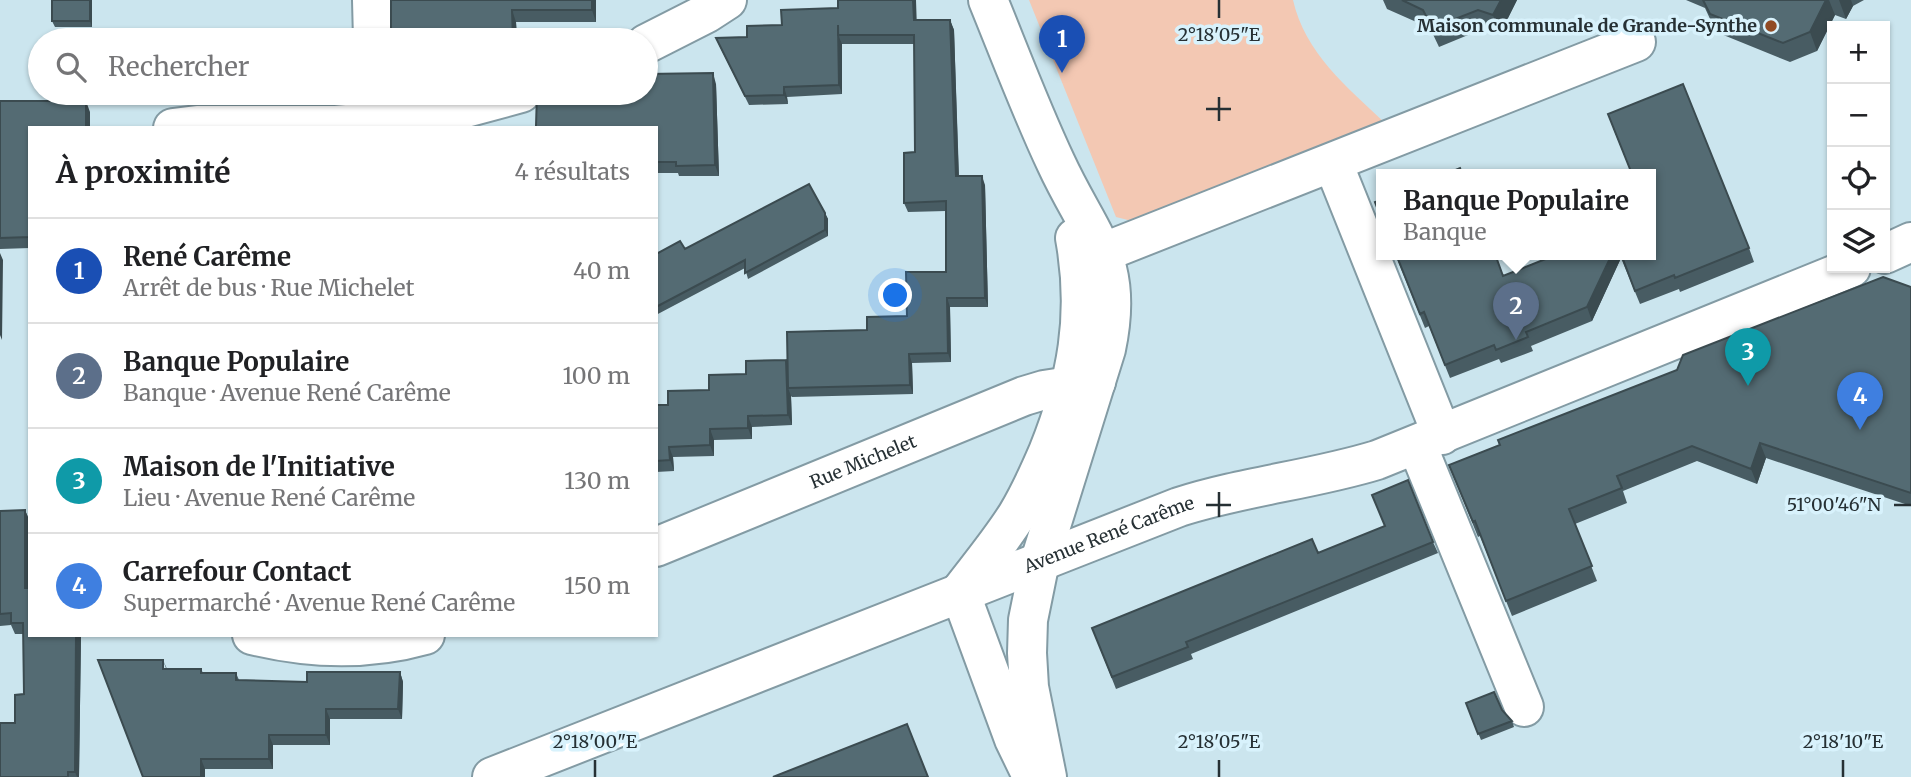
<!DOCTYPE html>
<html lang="fr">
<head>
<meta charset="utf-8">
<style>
  :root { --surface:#fff; --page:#f6f6f6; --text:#202124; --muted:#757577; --line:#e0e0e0; --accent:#914b24 }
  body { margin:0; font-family:Merriweather,serif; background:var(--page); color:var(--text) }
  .controls { position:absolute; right:21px; top:21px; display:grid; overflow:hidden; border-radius:0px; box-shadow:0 2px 5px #0004 }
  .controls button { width:63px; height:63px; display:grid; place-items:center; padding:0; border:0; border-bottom:2px solid var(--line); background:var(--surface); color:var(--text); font:35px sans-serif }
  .you { position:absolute; left:896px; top:296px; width:24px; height:24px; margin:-18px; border:5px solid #fff; border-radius:50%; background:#1a73e8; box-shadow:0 0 0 10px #1a73e833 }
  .badge { display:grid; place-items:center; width:46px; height:46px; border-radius:50%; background:var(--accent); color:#fff; font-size:23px; font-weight:700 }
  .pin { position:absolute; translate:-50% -58px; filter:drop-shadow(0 2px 4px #0008) }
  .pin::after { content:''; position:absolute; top:37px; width:24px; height:21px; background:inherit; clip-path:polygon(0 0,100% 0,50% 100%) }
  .popup { position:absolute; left:1376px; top:169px; width:280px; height:91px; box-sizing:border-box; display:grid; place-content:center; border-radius:0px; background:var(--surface); filter:drop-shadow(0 2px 5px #0005); font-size:23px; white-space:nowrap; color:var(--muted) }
  .popup b { font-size:26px; color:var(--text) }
  .popup::after { content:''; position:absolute; left:50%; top:100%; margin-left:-14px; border:14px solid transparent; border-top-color:var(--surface) }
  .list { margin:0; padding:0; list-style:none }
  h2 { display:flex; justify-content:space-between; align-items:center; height:91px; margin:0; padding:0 28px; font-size:30px }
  h2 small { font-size:23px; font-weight:400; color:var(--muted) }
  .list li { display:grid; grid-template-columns:46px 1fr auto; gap:21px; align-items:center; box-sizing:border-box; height:105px; padding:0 28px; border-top:2px solid var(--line) }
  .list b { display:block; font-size:26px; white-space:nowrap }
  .list p { margin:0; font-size:23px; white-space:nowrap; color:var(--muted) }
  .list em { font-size:23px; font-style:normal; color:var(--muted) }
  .icon { flex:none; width:38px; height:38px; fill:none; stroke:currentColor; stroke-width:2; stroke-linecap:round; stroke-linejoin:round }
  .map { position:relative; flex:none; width:1911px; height:777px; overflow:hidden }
  .search { position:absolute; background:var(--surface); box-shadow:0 2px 5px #0004; left:28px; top:28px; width:630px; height:77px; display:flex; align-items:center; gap:18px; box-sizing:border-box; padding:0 24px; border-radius:38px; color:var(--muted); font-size:26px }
  .panel { position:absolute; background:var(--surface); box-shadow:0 2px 5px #0004; left:28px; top:126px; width:630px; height:511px; border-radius:0px }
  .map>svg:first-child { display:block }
  .green { fill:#f3c8b3 }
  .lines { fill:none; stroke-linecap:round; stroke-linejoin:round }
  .minor-casing { stroke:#839ba4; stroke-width:42 }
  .minor { stroke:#fff; stroke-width:38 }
  .wall { fill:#485c63 }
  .shaded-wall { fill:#3b4b50 }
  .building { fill:#546b73; stroke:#3b4b50; stroke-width:2 }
  .ticks { fill:none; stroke:#263034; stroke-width:2.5 }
  .poi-dot { fill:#914b24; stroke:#d8f2fc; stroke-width:2.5 }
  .labels { text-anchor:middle; stroke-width:7; stroke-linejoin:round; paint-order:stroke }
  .poi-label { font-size:18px; font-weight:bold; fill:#263034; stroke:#d8f2fc; text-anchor:end }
  .street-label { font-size:18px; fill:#263034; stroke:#d8f2fc }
  .ticks-label { font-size:18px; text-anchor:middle; fill:#263034; stroke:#d8f2fc; stroke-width:7; stroke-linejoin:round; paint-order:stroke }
</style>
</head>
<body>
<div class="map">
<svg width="1911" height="777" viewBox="0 0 1911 777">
  <rect width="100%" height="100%" fill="#cbe5ee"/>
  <path class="green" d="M1029,0H1293C1305,53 1347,87 1385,123L1141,218L1128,220L1116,217Z"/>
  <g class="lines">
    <defs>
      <g id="minor">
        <path d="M372,0L373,40"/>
        <path d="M988,0C1010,54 1031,110 1056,163C1090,237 1125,260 1106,349L1040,561L1028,620L1027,653L1029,687L1047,777"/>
        <path d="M646,44L707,13L727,0"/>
        <path d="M173,128L197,125H336L403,119L462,109L521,93"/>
        <path d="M1333,163L1442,435"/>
        <path d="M1885,254L1911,242"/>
        <path d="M1079,262L1636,42"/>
        <path d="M1417,445L1524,707"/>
        <path id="s1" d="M656,547L1024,396L1044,390L1096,382"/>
        <path d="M960,592C979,567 1000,542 1017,515C1029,495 1039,473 1048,452C1077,380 1089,315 1075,238"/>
        <path d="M960,592L1014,739L1030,772"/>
        <path d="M252,635C309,649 368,651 425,635"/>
        <path id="s2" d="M492,777L1179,507C1244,486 1312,480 1377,460L1851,268"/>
      </g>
    </defs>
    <use href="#minor" class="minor-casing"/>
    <use href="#minor" class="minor"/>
  </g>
  <path class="wall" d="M92,0V27H55L52,21Z
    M391,0H596V22H516L517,40H391Z
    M1383,0H1517L1500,34L1485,28L1439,47L1430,28L1387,9Z
    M1686,0H1864L1853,6L1846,19L1835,15L1817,51L1790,62L1716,32L1705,8Z
    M917,20H950L954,30L959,176L985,185L988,307H950L951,362L912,363L913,394L792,397L791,396L792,425L752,427V439L714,440V456L673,457L674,471L656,472V405H668L709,390L746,374L907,316L946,272V211L908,212L904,203L915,152L914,44H842V94L787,97L788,104L749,105L720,47L716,38L747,37Z
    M716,84L719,176H679L678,173H656V128L646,93Z
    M196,93V100L164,101L162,95Z
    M0,101L90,112V128H30V248L0,249Z
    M1613,128L1749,248L1754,262L1680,292L1679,289L1640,304L1621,258L1592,321L1531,346L1533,351L1501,363L1499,359L1450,378L1429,326L1425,328L1395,254L1503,276L1558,254H1651V174H1632Z
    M825,213L828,219V236L748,279L745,268L656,315V254L685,249Z
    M1911,287V506L1766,458L1757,484L1697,461L1623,491L1627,503L1575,524L1597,581L1512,616L1480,536L1478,537L1449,465L1499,445L1498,440Z
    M25,510L30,522V635H81L79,777H0L24,694L23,634H15L11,625L0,626V511Z
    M1433,542L1438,553L1191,654L1193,659L1116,689L1092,628L1318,553Z
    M163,660L167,669H201L203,673H236L239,680L307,682L400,672L403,682L402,719H330V745H273V769H205V777Z
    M1466,703L1502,710L1512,721L1514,727L1481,740Z"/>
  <path class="shaded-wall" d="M90,0H92V27L90,21Z
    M592,0H596V22L592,10Z
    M913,0H916L917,30L914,20Z
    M1501,0H1517L1500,34L1493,15Z
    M1826,0H1829L1835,15L1817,51L1810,32Z
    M1839,0H1851L1853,6L1846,19Z
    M512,10L516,22L517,40H513Z
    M950,20L954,30L959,185L956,176Z
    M838,35L842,44V94L839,85Z
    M713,73L716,84L719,176L715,165Z
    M784,87L787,97L788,104L784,95Z
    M86,101L90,112V128H86Z
    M982,176L985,185L988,307L985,298Z
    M825,213L828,219V236L825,230Z
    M0,253L3,260L2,340L0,335Z
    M1612,254H1620L1621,258L1592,321L1587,307Z
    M947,298L950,307L951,362L948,353Z
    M909,354L912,363L913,394L910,385Z
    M786,360L788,388L791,396L792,425L788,415Z
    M748,416L752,427V439L748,428Z
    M710,429L714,440V456L710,445Z
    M1760,443L1766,458L1757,484L1751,469Z
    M669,447L673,457L674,471L670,460Z
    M25,510L30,522L29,599L25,588Z
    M76,635H81L79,777H77L75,772Z
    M400,672L403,682L402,719L398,709Z
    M326,709L330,719V745L326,735Z
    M269,735L273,745V769L269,759Z
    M201,759L205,769V777H201Z"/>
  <path class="building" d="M52,0H90V21H52Z
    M391,0H592V10H512L513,40H391Z
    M838,0H913L914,20H950L956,176H982L985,298H947L948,353L909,354L910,385L788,388L787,332L867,330V317L907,316L906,272H946V201L904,203V153L915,152L914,35H838V25L839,85L784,87V95L745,96L716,38L747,37V26L782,25L781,10L838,8Z
    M1402,0H1501L1493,15L1478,10L1432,28L1423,10Z
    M1703,0H1826L1810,32L1783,43L1710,14Z
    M713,73L715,165L676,166V162H656V128H537L536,126L537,93H646V74Z
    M1683,84L1749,248L1675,278L1674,275L1635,291L1621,254H1651V222H1652L1651,219V174H1632L1608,114Z
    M162,93H194V94L162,95Z
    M0,101H86V128H30V237L0,238Z
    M1460,168L1462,174H1446Z
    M809,184L825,213V230L745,273V260L656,307V254L680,241L685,249Z
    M1381,200V218L1375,202Z
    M1396,254H1495L1503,276L1558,254H1612L1587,307L1526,332L1528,337L1496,350L1494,345L1445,365L1424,312L1420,314Z
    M1883,277L1911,287V493L1760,443L1751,469L1692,446L1617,476L1622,488L1569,509L1592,566L1506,601L1475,521L1473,522L1449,465L1500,445L1498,440L1677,370L1683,355Z
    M786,360L788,415L748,416V428L710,429V445L669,447L670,460L656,461V405H668V391L709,390V375L746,374V361Z
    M1408,480L1433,542L1186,642L1188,647L1112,677L1092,628L1312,539L1318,553L1385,526L1372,495Z
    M25,510V588H30V635H76L75,772H68V777H0V723H15V695L24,694L23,623H11V613L0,614V511Z
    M98,660H163V669H201V673H236V680L307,682V672H400L398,709H326V735H269V759H201V777H143Z
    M1494,692L1502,710L1512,721L1478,734L1466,703Z
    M907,724L928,777H773Z"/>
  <path class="ticks" d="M1219,0V18M1219,97V121M1206,109H1231M1219,492V517M1206,505H1231M1894,505H1911M595,760V777M1219,760V777M1843,760V777"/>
  <circle class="poi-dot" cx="1771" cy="26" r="7"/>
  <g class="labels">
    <g class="poi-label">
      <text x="1757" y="32">Maison communale de Grande-Synthe</text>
    </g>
    <g class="street-label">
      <text dy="6" stroke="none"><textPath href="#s1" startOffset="224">Rue Michelet</textPath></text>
      <text dy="6" stroke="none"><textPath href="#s2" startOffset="663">Avenue René Carême</textPath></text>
    </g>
  </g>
  <g class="ticks-label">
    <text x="1219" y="41">2°18'05"E</text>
    <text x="1834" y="511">51°00'46"N</text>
    <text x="595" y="748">2°18'00"E</text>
    <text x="1219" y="748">2°18'05"E</text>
    <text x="1843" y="748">2°18'10"E</text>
  </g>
</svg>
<div class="controls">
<button>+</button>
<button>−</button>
<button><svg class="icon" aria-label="locate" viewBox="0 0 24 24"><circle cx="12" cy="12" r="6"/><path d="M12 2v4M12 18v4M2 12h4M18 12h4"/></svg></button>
<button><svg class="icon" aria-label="layers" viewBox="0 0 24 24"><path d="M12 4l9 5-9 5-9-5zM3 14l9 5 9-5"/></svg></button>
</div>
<div class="you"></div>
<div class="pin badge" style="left:1062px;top:73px;background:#1a4fb4">1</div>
<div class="pin badge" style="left:1516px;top:340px;background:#5c6f8a">2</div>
<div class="popup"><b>Banque Populaire</b>Banque</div>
<div class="pin badge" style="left:1748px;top:386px;background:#0f9aa8">3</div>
<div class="pin badge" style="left:1860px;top:430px;background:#3f7fe0">4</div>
<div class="search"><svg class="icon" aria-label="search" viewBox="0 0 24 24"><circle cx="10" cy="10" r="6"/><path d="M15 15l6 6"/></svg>Rechercher</div>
<section class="panel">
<h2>À proximité<small>4 résultats</small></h2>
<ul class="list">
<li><span class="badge" style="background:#1a4fb4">1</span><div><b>René Carême</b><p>Arrêt de bus · Rue Michelet</p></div><em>40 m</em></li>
<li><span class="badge" style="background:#5c6f8a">2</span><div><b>Banque Populaire</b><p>Banque · Avenue René Carême</p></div><em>100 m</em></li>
<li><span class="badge" style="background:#0f9aa8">3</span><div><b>Maison de l'Initiative</b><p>Lieu · Avenue René Carême</p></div><em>130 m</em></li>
<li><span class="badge" style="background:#3f7fe0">4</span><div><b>Carrefour Contact</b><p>Supermarché · Avenue René Carême</p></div><em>150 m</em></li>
</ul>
</section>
</div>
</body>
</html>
